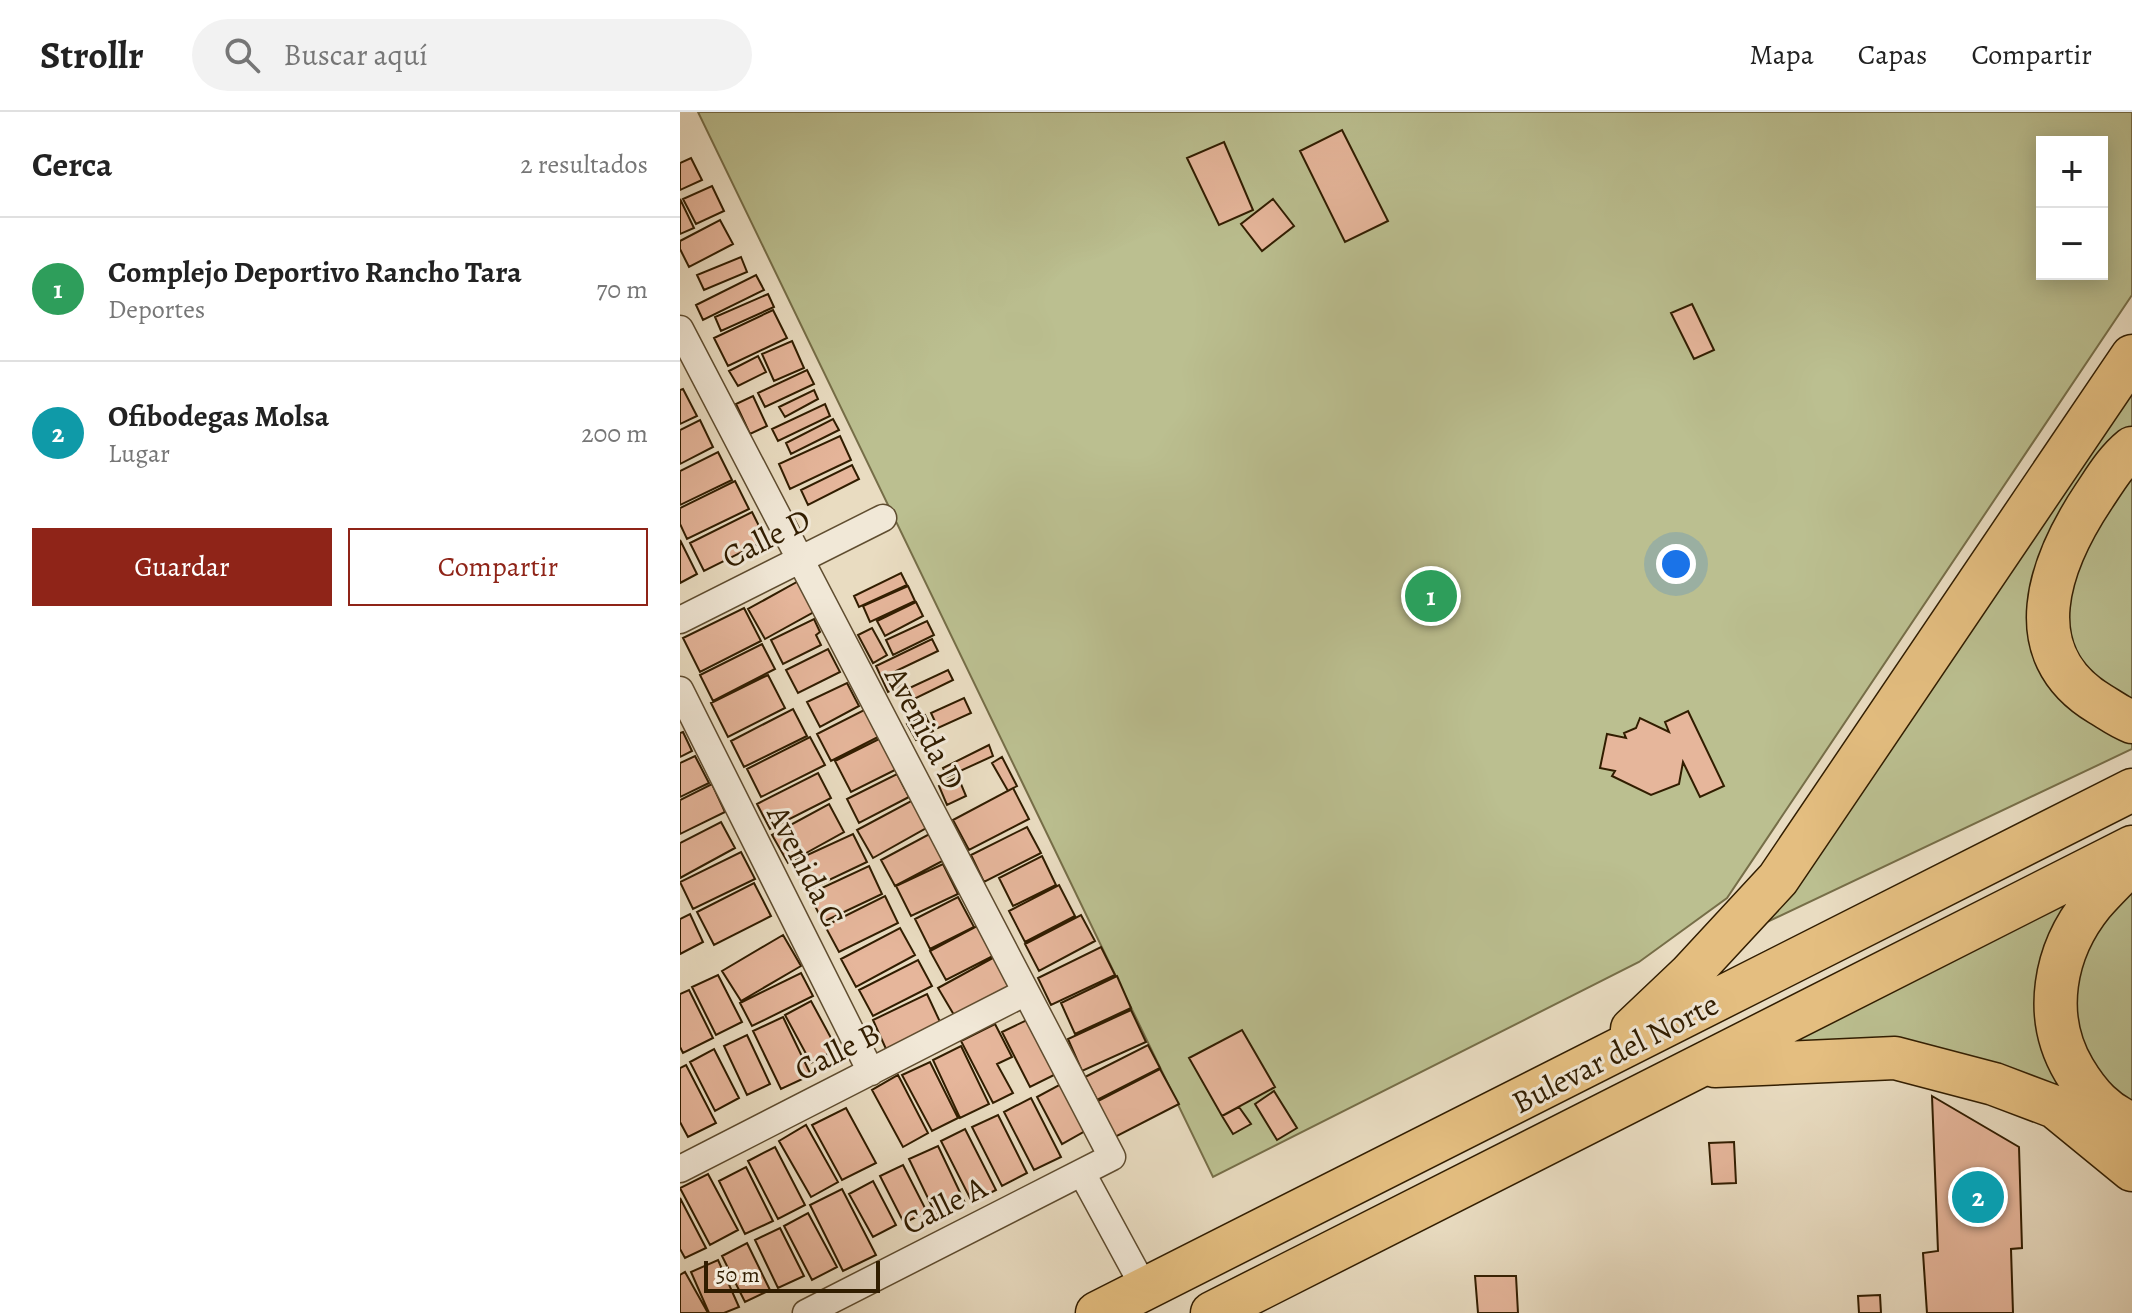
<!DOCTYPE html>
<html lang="es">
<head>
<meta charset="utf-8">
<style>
  :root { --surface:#fff; --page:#f2f2f2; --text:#222; --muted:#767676; --line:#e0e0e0; --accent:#8f2418 }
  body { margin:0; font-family:Alegreya,serif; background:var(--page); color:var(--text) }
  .controls { position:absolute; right:24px; top:24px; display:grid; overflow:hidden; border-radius:0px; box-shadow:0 4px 20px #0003 }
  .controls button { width:72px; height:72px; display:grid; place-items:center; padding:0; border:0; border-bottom:2px solid var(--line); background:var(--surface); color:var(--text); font:40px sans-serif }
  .scale { position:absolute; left:24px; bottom:20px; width:176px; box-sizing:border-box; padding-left:8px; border:4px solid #311d00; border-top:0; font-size:22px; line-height:28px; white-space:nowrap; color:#311d00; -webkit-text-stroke:6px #f1e8d7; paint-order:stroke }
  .you { position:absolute; left:996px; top:452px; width:28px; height:28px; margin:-20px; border:6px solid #fff; border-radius:50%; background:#1a73e8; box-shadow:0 0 0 12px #1a73e833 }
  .badge { display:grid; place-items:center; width:52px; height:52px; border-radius:50%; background:var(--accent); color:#fff; font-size:26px; font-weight:700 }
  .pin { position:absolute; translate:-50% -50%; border:4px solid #fff; box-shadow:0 2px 8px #0006 }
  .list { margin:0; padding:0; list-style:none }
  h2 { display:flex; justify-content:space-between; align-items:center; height:104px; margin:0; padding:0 32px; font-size:34px }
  h2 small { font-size:26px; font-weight:400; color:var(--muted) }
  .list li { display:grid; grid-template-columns:52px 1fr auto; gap:24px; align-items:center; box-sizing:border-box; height:144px; padding:0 32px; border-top:2px solid var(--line) }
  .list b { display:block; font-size:30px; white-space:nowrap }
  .list p { margin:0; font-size:26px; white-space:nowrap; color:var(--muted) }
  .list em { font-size:26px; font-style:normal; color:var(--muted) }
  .actions { display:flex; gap:16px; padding:24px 32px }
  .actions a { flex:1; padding:18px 0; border:2px solid var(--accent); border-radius:0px; text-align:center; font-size:28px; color:var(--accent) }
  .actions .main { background:var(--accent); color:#fff }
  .icon { flex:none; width:44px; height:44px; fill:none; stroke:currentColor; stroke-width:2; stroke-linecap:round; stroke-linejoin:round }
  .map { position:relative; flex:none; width:1452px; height:1201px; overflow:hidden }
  header { display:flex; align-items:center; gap:48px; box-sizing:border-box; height:112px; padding:0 40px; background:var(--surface); border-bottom:2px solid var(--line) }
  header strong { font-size:38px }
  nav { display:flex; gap:44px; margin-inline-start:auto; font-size:28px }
  .search { width:560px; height:72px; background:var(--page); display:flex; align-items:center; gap:20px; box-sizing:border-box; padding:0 28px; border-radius:44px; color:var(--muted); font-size:30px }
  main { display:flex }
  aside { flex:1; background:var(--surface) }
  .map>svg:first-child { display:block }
  .green { fill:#bbbf90; stroke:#766e48; stroke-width:2; fill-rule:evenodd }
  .building { fill:#e6b69b; stroke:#311d00; stroke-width:2 }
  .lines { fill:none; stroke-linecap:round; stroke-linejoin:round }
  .minor-casing { stroke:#5f4d30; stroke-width:29 }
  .trunk-casing { stroke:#311d00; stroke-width:45 }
  .minor { stroke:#f1e8d7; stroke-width:26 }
  .trunk { stroke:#e4be80; stroke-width:42 }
  .labels { text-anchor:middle; stroke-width:6; stroke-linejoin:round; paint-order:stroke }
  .street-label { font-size:32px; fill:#311d00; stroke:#f1e8d7 }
</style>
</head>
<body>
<header>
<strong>Strollr</strong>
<div class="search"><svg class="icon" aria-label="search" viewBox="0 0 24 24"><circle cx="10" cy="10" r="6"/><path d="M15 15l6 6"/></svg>Buscar aquí</div>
<nav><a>Mapa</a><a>Capas</a><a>Compartir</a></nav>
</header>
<main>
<aside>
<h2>Cerca<small>2 resultados</small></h2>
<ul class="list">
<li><span class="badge" style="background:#2e9e5b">1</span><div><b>Complejo Deportivo Rancho Tara</b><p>Deportes</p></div><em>70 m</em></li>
<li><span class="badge" style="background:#0f9aa8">2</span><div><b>Ofibodegas Molsa</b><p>Lugar</p></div><em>200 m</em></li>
</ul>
<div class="actions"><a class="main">Guardar</a><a>Compartir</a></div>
</aside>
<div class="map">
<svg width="1452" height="1201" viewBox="0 0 1452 1201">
  <rect width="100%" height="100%" fill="#e9dcc1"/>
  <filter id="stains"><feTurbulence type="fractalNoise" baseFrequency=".0025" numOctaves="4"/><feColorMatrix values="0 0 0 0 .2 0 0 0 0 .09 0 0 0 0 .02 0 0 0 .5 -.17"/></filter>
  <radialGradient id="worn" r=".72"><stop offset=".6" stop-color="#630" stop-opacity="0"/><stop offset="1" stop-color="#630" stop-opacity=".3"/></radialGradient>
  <path class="green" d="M18,0H1452V183L1047,786L959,850L533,1065ZM1362,30H1422V162H1362Z
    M1452,259V322L1355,498L1452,620V637L1068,819Z
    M1452,353V598L1388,545L1382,473Z
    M1425,766L1380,823L1398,984L1075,942Z
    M1452,766V1002L1417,979L1386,873L1395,846Z"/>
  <path class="building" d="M662,18L708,109L665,130L620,39Z
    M544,30L573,98L539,113L507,46Z
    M11,46L22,68L0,78V51Z
    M32,74L44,99L16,112L3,87Z
    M0,87L14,116L0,122Z
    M593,87L614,114L582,139L561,112Z
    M40,108L53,132L9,155L0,137V129Z
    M61,145L67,160L24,178L17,163Z
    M76,163L84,178L23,208L16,193Z
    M88,182L94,195L41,219L35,205Z
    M1012,192L1034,238L1014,247L991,201Z
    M93,198L107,226L48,254L34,226Z
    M112,229L124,256L94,269L82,242Z
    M78,244L86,260L58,274L49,259Z
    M127,258L134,272L85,295L78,281Z
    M3,277L17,304L0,312V278Z
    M134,278L138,287L105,305L99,295Z
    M73,284L87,314L70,322L56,292Z
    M145,292L150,304L98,329L92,317Z
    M153,307L159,318L111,342L106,331Z
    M20,308L33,335L0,352V318Z
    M160,324L171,348L110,377L99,352Z
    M38,340L52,368L0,393V359Z
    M172,353L179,367L128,393L121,378Z
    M55,369L69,397L7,427L0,412V396Z
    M72,400L86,428L24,459L10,431Z
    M0,428L17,462L0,471Z
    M221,461L227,473L179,495L174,484Z
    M124,466L141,496L85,527L68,497Z
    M228,474L235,489L190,510L183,494Z
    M236,490L243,504L205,524L197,509Z
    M64,496L81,529L20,560L3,526Z
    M134,507L140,520L136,523L141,533L103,552L91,528Z
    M247,509L254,523L213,543L206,528Z
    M192,516L207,543L193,551L178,523Z
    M252,527L258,539L216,559L222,573L208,580L196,554Z
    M82,532L95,557L33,589L20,563Z
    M148,537L160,560L118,581L106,558Z
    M268,558L273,568L228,590L223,579Z
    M88,563L105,596L48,625L31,591Z
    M167,571L179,594L140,615L127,590Z
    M284,586L291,601L258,616L251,601Z
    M190,595L204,622L151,649L137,622Z
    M113,597L127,624L64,655L51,629Z
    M1008,599L1044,674L1020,685L1003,650L999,672L971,683L932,664L935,659L920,656L927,622L946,626L944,621L956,616L960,606L989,620L985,610Z
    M245,603L253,619L236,628L227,612Z
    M3,620L12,639L0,645V621Z
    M209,622L225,653L171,680L155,649Z
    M130,625L145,653L81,685L67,657Z
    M309,633L313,644L267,665L263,656Z
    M15,644L29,671L0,685V651Z
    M322,645L337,674L328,679L312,651Z
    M138,661L151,686L90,717L77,692Z
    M217,662L229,685L179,711L167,687Z
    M278,665L286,684L267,693L259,674Z
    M32,672L45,700L0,722V688Z
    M333,676L349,707L289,738L273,708Z
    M233,688L248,715L193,746L177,718Z
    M149,692L164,720L108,751L92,723Z
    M41,710L55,736L0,766V731Z
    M347,715L361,741L304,770L291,743Z
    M255,719L270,745L215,774L201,748Z
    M173,722L187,750L126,779L112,750Z
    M61,740L75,767L13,797L0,770Z
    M362,744L376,773L333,794L319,766Z
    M263,752L278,782L231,804L216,774Z
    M189,754L202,782L143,810L129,782Z
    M74,771L91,804L34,833L17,800Z
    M379,773L395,804L345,830L329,799Z
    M205,784L218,811L159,840L145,814Z
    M278,785L294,815L250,837L235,807Z
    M10,802L23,830L0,842V807Z
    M401,803L415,829L359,859L345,832Z
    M297,814L313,844L266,868L250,839Z
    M220,816L235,843L176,875L161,847Z
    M103,823L121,854L61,889L42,859Z
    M421,835L435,863L371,893L358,866Z
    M320,842L338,875L277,908L258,876Z
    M238,848L252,874L193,904L179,878Z
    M121,861L133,884L72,914L60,891Z
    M38,863L62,910L36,923L12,875Z
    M437,864L451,896L395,922L381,891Z
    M9,878L33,926L3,941L0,935V882Z
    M247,882L261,912L206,937L193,908Z
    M131,889L157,937L131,951L105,903Z
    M451,898L466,930L402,959L388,927Z
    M103,905L131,963L101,977L73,919Z
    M349,907L376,962L350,975L322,920Z
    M315,912L332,945L317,952L333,981L313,991L281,929Z
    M562,918L595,975L542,1004L509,946Z
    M67,923L90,972L67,983L44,934Z
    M468,933L480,956L417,988L405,965Z
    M281,934L309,992L280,1006L253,948Z
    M34,937L59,986L35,999L10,950Z
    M250,950L278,1006L252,1019L222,963Z
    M6,953L36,1011L8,1025L0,1010V956Z
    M480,957L499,992L435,1025L416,990Z
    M218,963L248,1021L223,1035L192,978Z
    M381,972L405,1019L382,1032L357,985Z
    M594,979L617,1016L597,1028L575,992Z
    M1252,984L1339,1035L1342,1136L1331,1137L1333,1201H1247L1243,1141L1258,1139Z
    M351,986L381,1045L354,1058L324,1000Z
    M559,995L571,1012L553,1022L542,1004Z
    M166,996L196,1051L162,1068L132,1013Z
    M318,1003L347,1061L322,1074L292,1015Z
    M126,1013L158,1070L131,1085L99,1029Z
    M285,1017L316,1078L292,1090L261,1029Z
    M1054,1030L1056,1071L1032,1072L1029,1031Z
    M258,1034L286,1093L258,1107L229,1047Z
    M95,1035L125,1093L98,1107L68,1049Z
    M223,1053L247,1100L224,1111L200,1064Z
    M66,1055L93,1109L65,1122L39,1069Z
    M28,1062L58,1118L30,1133L0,1076Z
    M193,1069L216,1113L193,1125L169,1082Z
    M162,1077L196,1143L163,1159L130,1093Z
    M0,1086L26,1136L5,1146L0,1137Z
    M128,1101L157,1155L132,1168L104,1114Z
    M100,1116L124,1164L98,1176L75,1128Z
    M67,1131L90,1178L65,1190L42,1144Z
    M38,1148L59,1195L44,1201H29L11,1160Z
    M5,1160L28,1201H0V1163Z
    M795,1164H836L838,1201H798Z
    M1200,1183L1201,1201H1179L1178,1184Z"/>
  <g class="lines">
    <defs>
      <path id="minor" d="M0,217L432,1045L126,1201
        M0,508L203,406
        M0,578L191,960
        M0,1057L344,881
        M402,1061L465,1177"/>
      <path id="trunk" d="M1452,336C1436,349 1426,366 1414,384C1370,450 1335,541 1420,592C1430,598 1441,606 1452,610
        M1452,750C1439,764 1425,777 1413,791C1374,839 1362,904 1394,958C1409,983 1425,1001 1452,1012
        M952,917L1010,862L1098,767L1452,244
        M1035,954L1215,946L1314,972L1375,995L1452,1058
        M417,1201L1452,678
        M532,1201L1452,735"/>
    </defs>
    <use href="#minor" class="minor-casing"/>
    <use href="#trunk" class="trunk-casing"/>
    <use href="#minor" class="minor"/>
    <use href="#trunk" class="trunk"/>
  </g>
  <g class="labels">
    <g class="street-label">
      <text transform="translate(86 426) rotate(-27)" y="11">Calle D</text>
      <text transform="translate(245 616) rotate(62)" y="11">Avenida D</text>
      <text transform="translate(126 754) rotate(63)" y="11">Avenida C</text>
      <text transform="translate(157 939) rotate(-27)" y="11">Calle B</text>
      <text transform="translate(935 941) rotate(-27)" y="11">Bulevar del Norte</text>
      <text transform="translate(264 1093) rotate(-27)" y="11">Calle A</text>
    </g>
  </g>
  <rect width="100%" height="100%" filter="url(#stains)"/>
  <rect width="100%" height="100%" fill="url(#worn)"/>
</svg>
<div class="controls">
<button>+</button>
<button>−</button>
</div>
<div class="scale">50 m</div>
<div class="you"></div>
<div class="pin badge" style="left:751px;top:484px;background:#2e9e5b">1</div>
<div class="pin badge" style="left:1298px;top:1085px;background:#0f9aa8">2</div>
</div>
</main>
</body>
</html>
